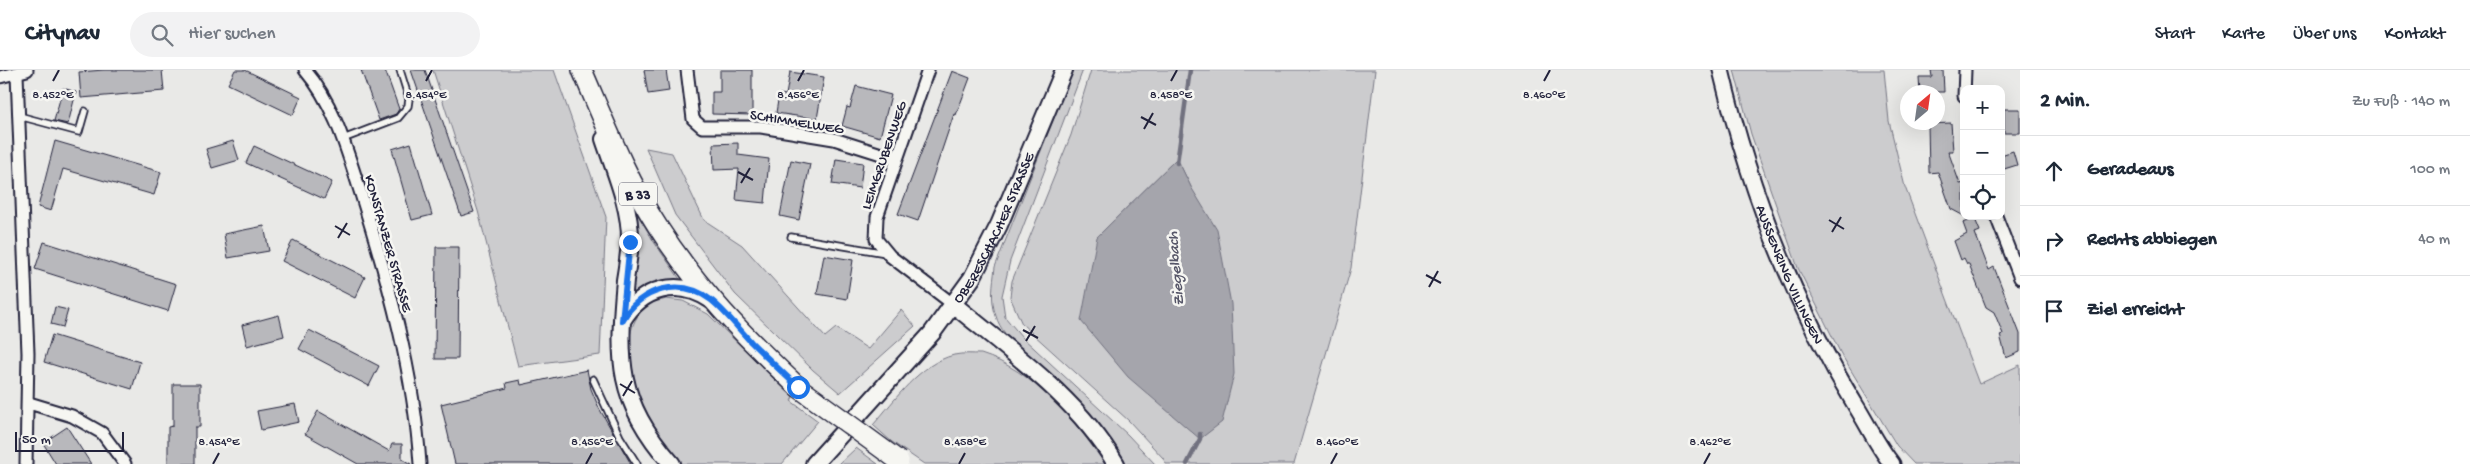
<!DOCTYPE html>
<html lang="de">
<head>
<meta charset="utf-8">
<style>
  :root { --surface:#fff; --page:#f2f2f3; --text:#1f2937; --muted:#747a83; --line:#e0e1e3 }
  body { margin:0; font-family:"Gochi Hand",sans-serif; background:var(--page); color:var(--text) }
  .controls { position:absolute; right:15px; top:15px; display:grid; overflow:hidden; border-radius:10px; box-shadow:0 5px 20px #0002 }
  .controls button { width:45px; height:45px; display:grid; place-items:center; padding:0; border:0; border-bottom:1px solid var(--line); background:var(--surface); color:var(--text); font:25px sans-serif }
  .compass { position:absolute; left:1900px; top:15px; width:45px; height:45px; border-radius:50%; background:var(--surface); box-shadow:0 5px 20px #0002; rotate:29deg }
  .scale { position:absolute; left:15px; bottom:12px; width:109px; box-sizing:border-box; padding-left:5px; border:2px solid #22223b; border-top:0; font-size:14px; line-height:18px; white-space:nowrap; color:#22223b; -webkit-text-stroke:4px #f6f6f2; paint-order:stroke }
  .stop { position:absolute; width:15px; height:15px; margin:-11px; border:4px solid #1a73e8; border-radius:50%; background:#fff }
  .stop.end { background:#1a73e8; border-color:#fff; box-shadow:0 1px 5px #0008 }
  .list { margin:0; padding:0; list-style:none }
  h2 { display:flex; justify-content:space-between; align-items:center; height:65px; margin:0; padding:0 20px; font-size:21px }
  h2 small { font-size:16px; font-weight:400; color:var(--muted) }
  .list li { display:grid; grid-template-columns:32px 1fr auto; gap:15px; align-items:center; box-sizing:border-box; height:70px; padding:0 20px; border-top:1px solid var(--line) }
  .list b { display:block; font-size:19px; white-space:nowrap }
  .list em { font-size:16px; font-style:normal; color:var(--muted) }
  .icon { flex:none; width:28px; height:28px; fill:none; stroke:currentColor; stroke-width:2; stroke-linecap:round; stroke-linejoin:round }
  .map { position:relative; flex:none; width:2020px; height:394px; overflow:hidden }
  header { display:flex; align-items:center; gap:30px; box-sizing:border-box; height:70px; padding:0 25px; background:var(--surface); border-bottom:1px solid var(--line) }
  header strong { font-size:24px }
  nav { display:flex; gap:28px; margin-inline-start:auto; font-size:18px }
  .search { width:350px; height:45px; background:var(--page); display:flex; align-items:center; gap:12px; box-sizing:border-box; padding:0 18px; border-radius:28px; color:var(--muted); font-size:19px }
  main { display:flex }
  aside { flex:1; background:var(--surface) }
  .map>svg:first-child { display:block }
  .green { fill:#ccccce; stroke:#777784; fill-rule:evenodd }
  .water { fill:#a5a5ac; stroke:#71717f }
  .lines { fill:none; stroke-linecap:round; stroke-linejoin:round }
  .stream { stroke:#71717f; stroke-width:4.5 }
  .building { fill:#b8b8bc; stroke:#22223b }
  .service-casing { stroke:#22223b; stroke-width:9 }
  .minor-casing { stroke:#22223b; stroke-width:15 }
  .tertiary-casing { stroke:#22223b; stroke-width:19 }
  .secondary-casing { stroke:#22223b; stroke-width:20 }
  .primary-casing { stroke:#22223b; stroke-width:22 }
  .service { stroke:#f6f6f2; stroke-width:5.5 }
  .minor { stroke:#f6f6f2; stroke-width:11 }
  .tertiary { stroke:#f6f6f2; stroke-width:15 }
  .secondary { stroke:#f6f6f2; stroke-width:16 }
  .primary { stroke:#f6f6f2; stroke-width:19 }
  .primary-bridge-casing { stroke:#22223b; stroke-width:22; stroke-linecap:butt }
  .primary-bridge { stroke:#f6f6f2; stroke-width:19 }
  .route { stroke:#1a73e8; stroke-width:6 }
  .ticks { fill:none; stroke:#22223b; stroke-width:2 }
  .labels { text-anchor:middle; stroke-width:5; stroke-linejoin:round; paint-order:stroke }
  .shield { fill:#f6f6f2; stroke:#626272; stroke-width:1 }
  .shield-label { font-size:14px; font-weight:bold; fill:#22223b }
  .street-label { font-size:15px; fill:#22223b; stroke:#f6f6f2 }
  .water-label { font-size:16px; font-style:italic; fill:#565668; stroke:#f6f6f2 }
  .ticks-label { font-size:12px; text-anchor:middle; fill:#22223b; stroke:#f6f6f2; stroke-width:5; stroke-linejoin:round; paint-order:stroke }
</style>
</head>
<body>
<header>
<strong>Citynav</strong>
<div class="search"><svg class="icon" aria-label="search" viewBox="0 0 24 24"><circle cx="10" cy="10" r="6"/><path d="M15 15l6 6"/></svg>Hier suchen</div>
<nav><a>Start</a><a>Karte</a><a>Über uns</a><a>Kontakt</a></nav>
</header>
<main>
<div class="map">
<svg width="2020" height="394" viewBox="0 0 2020 394">
  <rect width="100%" height="100%" fill="#e9e9e7"/>
  <filter id="ink" filterUnits="userSpaceOnUse"><feTurbulence type="fractalNoise" baseFrequency=".02" numOctaves="2"/><feDisplacementMap in="SourceGraphic" scale="10" xChannelSelector="R" yChannelSelector="G"/><feConvolveMatrix kernelMatrix="1 2 1 2 8 2 1 2 1" color-interpolation-filters="sRGB"/></filter>
  <g filter="url(#ink)">
    <path class="green" d="M433,0H554L606,147L600,285L518,296L478,141Z
      M1073,0H1083L1010,191L1002,226L1005,247L1022,267L1128,365L1155,394H1127C1109,362 1080,332 1053,307C1035,290 1003,271 996,246C990,230 993,214 995,197Z
      M1091,0H1375L1351,198L1294,394H1166L1163,388L1129,351L1022,254L1010,227L1012,211L1071,65ZM1177,88L1191,117L1097,167Z
      M1734,0H1884L1889,51L1905,117L1979,314L2020,295V394H1914L1897,376L1841,284L1798,198L1751,64Z
      M646,78L672,83L704,150L742,175L825,267L836,258L868,279L901,240L915,256L840,323L813,300L735,224L675,145Z
      M631,133L654,172L684,215L625,235Z
      M666,229L683,231L708,244L793,327L791,331L818,351L782,394H683C650,363 602,271 648,235C653,231 661,231 666,229Z
      M981,284C1033,300 1075,350 1105,394H924L892,372L873,355C896,329 919,294 954,285C963,283 973,284 981,284Z
      M856,378L878,394H839Z"/>
    <path class="water" d="M1177,88L1191,117L1217,160L1231,234L1234,304L1222,352L1200,369L1128,307L1081,251L1097,167Z"/>
    <g class="lines">
      <path class="stream" d="M1177,93L1190,0
        M1187,394L1200,369V364"/>
    </g>
    <path class="building" d="M104,0H162L164,21L81,28L79,2Z
      M235,0H245L301,27L293,45L228,14Z
      M361,0H385L399,39L396,44L379,50Z
      M411,0H425L474,142L461,146Z
      M644,0H666L669,21L648,24Z
      M720,0H752V45L712,44V22H720Z
      M1931,0H1943L1944,22H1920L1919,7H1932Z
      M952,1L970,8L956,45L954,44L918,151L898,144Z
      M790,2L824,7L817,49L776,43L779,24L786,25Z
      M856,16L891,25L880,67L842,56L847,37L850,38Z
      M63,18L76,22L68,54L54,51Z
      M2004,39H2020V63H2004Z
      M1951,53L1953,81H1948L1960,114L1964,113V146L1951,139L1938,102L1929,103L1928,54Z
      M55,71L161,102L154,125L63,99L51,141L38,137Z
      M233,71L239,90L212,98L206,79Z
      M411,73L432,145L412,150L392,79Z
      M738,73V85L769,89L765,133L736,130L739,99L714,100L713,74Z
      M254,76L332,112L324,129L246,93Z
      M2013,81L2017,95L2001,100V85Z
      M836,89L863,93L860,118L832,114Z
      M791,90L810,94L799,150L780,146Z
      M1975,149L1980,161L1975,163L1989,200L1994,197L2020,264V282L2006,288L2000,265L2003,264L1994,242L1986,237L1969,194H1967L1964,188L1961,190L1954,171L1967,164L1963,153Z
      M264,156L269,181L228,188L224,164Z
      M293,170L365,207L355,228L282,191Z
      M44,172L176,214L168,241L35,199Z
      M436,177H459L458,289H435Z
      M824,185L853,190L847,229L817,224Z
      M55,237L68,240L63,257L51,254Z
      M279,245L284,266L247,276L242,255Z
      M309,260L379,296L369,316L299,279Z
      M52,265L140,292L132,319L44,292Z
      M587,300L591,319L599,338L631,394H455L441,334L507,318L506,313L520,310L521,315Z
      M173,314H200V357H195V394H168V357L173,356Z
      M295,334L299,352L261,360L257,341Z
      M318,341L389,381L392,374H402V389L411,394H358L305,364Z
      M67,357L91,394H56L43,373Z"/>
    <g class="lines">
      <defs>
        <path id="service" d="M19,46L79,62L85,41
          M343,69L398,48L408,36L409,29L400,0
          M791,167L886,183
          M593,309L620,367L637,394"/>
        <path id="minor" d="M305,0C335,35 347,81 361,124C388,211 414,302 420,394
          M687,0L693,49L702,57H761L834,69L897,89
          M928,0L877,147L876,169L890,186L954,235
          M17,4L28,283L26,394
          M0,7L27,0
          M1964,26L1965,0
          M1996,146L2020,208
          M29,333L72,346L102,363L125,394"/>
        <g id="tertiary">
          <path id="s1" d="M1721,0C1749,118 1793,233 1856,336C1868,355 1878,377 1892,394"/>
        </g>
        <g id="secondary">
          <path d="M604,69C615,102 631,138 630,172C629,185 627,198 625,210C618,290 616,330 672,394"/>
          <path d="M954,235C1011,282 1078,329 1116,394"/>
          <path d="M622,251C642,217 679,208 711,230"/>
          <path id="s2" d="M814,394L932,263L972,208L999,155L1064,0"/>
        </g>
        <path id="primary" d="M582,0C605,53 626,108 658,157C697,218 746,268 798,317"/>
      </defs>
      <use href="#service" class="service-casing"/>
      <use href="#minor" class="minor-casing"/>
      <use href="#tertiary" class="tertiary-casing"/>
      <use href="#secondary" class="secondary-casing"/>
      <use href="#primary" class="primary-casing"/>
      <use href="#service" class="service"/>
      <use href="#minor" class="minor"/>
      <use href="#tertiary" class="tertiary"/>
      <use href="#secondary" class="secondary"/>
      <use href="#primary" class="primary"/>
      <defs>
        <path id="primary-bridge" d="M798,317L899,391"/>
      </defs>
      <use href="#primary-bridge" class="primary-bridge-casing"/>
      <use href="#primary-bridge" class="primary-bridge"/>
    </g>
  </g>
  <g class="lines" filter="url(#ink)">
    <path class="route" d="M630,172L622,251C640,219 680,206 711,230C725,241 738,258 751,272C766,287 782,302 798,317"/>
  </g>
  <path class="ticks" d="M53,11L59,0M426,11L432,0M798,11L804,0M1171,11L1177,0M1544,11L1550,0M1141,47L1156,55M1144,59L1153,43M738,102L753,110M741,113L750,98M1829,150L1844,159M335,156L350,165M1832,162L1841,147M338,168L347,153M1426,205L1441,213M1429,217L1438,201M1023,260L1038,268M1026,271L1035,256M620,314L635,323M623,326L632,311M213,394L219,383M586,394L592,383M959,394L965,383M1331,394L1337,383M1704,394L1710,383"/>
  <g class="labels">
    <rect class="shield" x="619" y="112.5" width="38" height="23" rx="4"/>
    <g class="shield-label">
      <text x="638" y="129">B 33</text>
    </g>
    <g class="street-label">
      <text transform="translate(797 51) rotate(9)" y="5">SCHIMMELWEG</text>
      <text transform="translate(883 85) rotate(-71)" y="5">LEIMGRUBENWEG</text>
      <text dy="5" stroke="none"><textPath href="#s2" startOffset="299">OBERESCHACHER STRASSE</textPath></text>
      <text transform="translate(389 173) rotate(74)" y="5">KONSTANZER STRASSE</text>
      <text dy="5" stroke="none"><textPath href="#s1" startOffset="216">AUSSENRING VILLINGEN</textPath></text>
    </g>
    <g class="water-label">
      <text transform="translate(1174 199) rotate(-95)" y="6">Ziegelbach</text>
    </g>
  </g>
  <g class="ticks-label">
    <text x="53" y="28">8.452°E</text>
    <text x="426" y="28">8.454°E</text>
    <text x="798" y="28">8.456°E</text>
    <text x="1171" y="28">8.458°E</text>
    <text x="1544" y="28">8.460°E</text>
    <text x="219" y="375">8.454°E</text>
    <text x="592" y="375">8.456°E</text>
    <text x="965" y="375">8.458°E</text>
    <text x="1337" y="375">8.460°E</text>
    <text x="1710" y="375">8.462°E</text>
  </g>
</svg>
<div class="controls">
<button>+</button>
<button>−</button>
<button><svg class="icon" aria-label="locate" viewBox="0 0 24 24"><circle cx="12" cy="12" r="6"/><path d="M12 2v4M12 18v4M2 12h4M18 12h4"/></svg></button>
</div>
<svg class="compass" viewBox="-18 -18 36 36"><path d="M0-13l5 13h-10z" fill="#e53935"/><path d="M0 13l5-13h-10z" fill="#747a83"/></svg>
<div class="scale">50 m</div>
<div class="stop" style="left:798px;top:317px"></div>
<div class="stop end" style="left:630px;top:172px"></div>
</div>
<aside>
<h2>2 Min.<small>Zu Fuß · 140 m</small></h2>
<ul class="list">
<li><svg class="icon" aria-label="ahead" viewBox="0 0 24 24"><path d="M12 20V5M6 11l6-6 6 6"/></svg><div><b>Geradeaus</b></div><em>100 m</em></li>
<li><svg class="icon" aria-label="right" viewBox="0 0 24 24"><path d="M7 20v-9h11M14 6l5 5-5 5"/></svg><div><b>Rechts abbiegen</b></div><em>40 m</em></li>
<li><svg class="icon" aria-label="arrive" viewBox="0 0 24 24"><path d="M6 21V4h12l-3 4 3 4H6"/></svg><div><b>Ziel erreicht</b></div></li>
</ul>
</aside>
</main>
</body>
</html>
